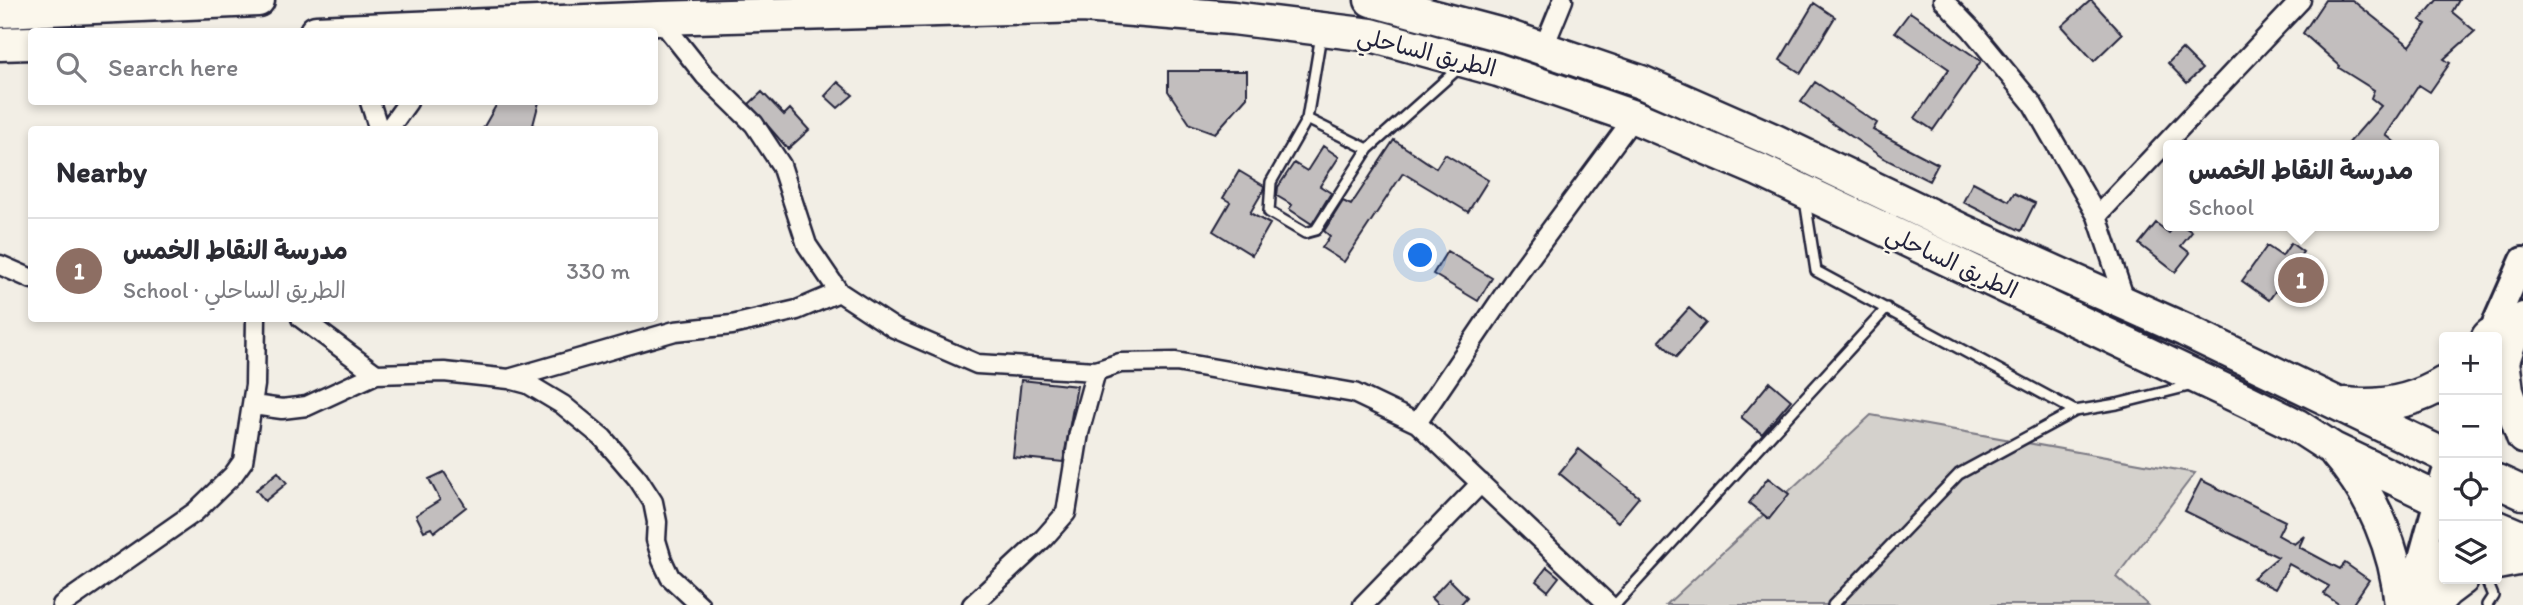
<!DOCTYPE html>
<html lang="en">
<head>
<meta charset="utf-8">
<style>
  :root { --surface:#fff; --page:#f7f7f7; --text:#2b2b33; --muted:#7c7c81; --line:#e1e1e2; --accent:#1a73e8 }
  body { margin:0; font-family:Itim,"Playpen Sans Arabic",sans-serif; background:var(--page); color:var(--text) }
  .controls { position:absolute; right:21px; bottom:21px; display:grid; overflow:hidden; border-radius:7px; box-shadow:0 4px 10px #0003 }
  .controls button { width:63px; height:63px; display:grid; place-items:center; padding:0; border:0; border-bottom:2px solid var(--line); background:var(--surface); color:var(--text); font:35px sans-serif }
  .you { position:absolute; left:1421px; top:256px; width:24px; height:24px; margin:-18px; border:5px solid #fff; border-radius:50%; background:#1a73e8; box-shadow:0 0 0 10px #1a73e833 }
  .badge { display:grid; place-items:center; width:46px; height:46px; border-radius:50%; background:var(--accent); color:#fff; font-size:23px; font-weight:700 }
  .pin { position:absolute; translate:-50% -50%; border:4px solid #fff; box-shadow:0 2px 7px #0006 }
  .popup { position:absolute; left:2163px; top:140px; width:276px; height:91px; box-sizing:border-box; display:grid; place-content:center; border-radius:7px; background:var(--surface); filter:drop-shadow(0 2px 5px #0005); font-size:23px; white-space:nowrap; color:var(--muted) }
  .popup b { font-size:26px; color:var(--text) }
  .popup::after { content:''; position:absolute; left:50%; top:100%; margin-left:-14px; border:14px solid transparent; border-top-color:var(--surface) }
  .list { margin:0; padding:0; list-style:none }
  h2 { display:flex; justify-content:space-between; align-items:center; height:91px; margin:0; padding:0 28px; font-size:30px }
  h2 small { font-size:23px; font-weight:400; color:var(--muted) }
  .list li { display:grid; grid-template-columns:46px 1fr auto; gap:21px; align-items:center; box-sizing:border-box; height:105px; padding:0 28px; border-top:2px solid var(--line) }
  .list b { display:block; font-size:26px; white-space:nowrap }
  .list p { margin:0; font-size:23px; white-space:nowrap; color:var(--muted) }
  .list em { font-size:23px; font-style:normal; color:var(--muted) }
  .icon { flex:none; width:38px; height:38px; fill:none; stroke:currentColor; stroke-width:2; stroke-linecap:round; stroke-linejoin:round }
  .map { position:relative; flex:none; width:2523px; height:605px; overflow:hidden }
  .search { position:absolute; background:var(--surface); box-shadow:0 4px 10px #0003; left:28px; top:28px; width:630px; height:77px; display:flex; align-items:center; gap:18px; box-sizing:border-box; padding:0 24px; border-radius:7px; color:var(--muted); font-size:26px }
  .panel { position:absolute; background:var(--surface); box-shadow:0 4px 10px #0003; left:28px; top:126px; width:630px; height:196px; border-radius:7px }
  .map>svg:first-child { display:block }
  .green { fill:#d4d1cc; stroke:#7b7a84; stroke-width:2 }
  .building { fill:#c2bebe; stroke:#22223b; stroke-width:2 }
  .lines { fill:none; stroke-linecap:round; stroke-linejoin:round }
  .lane-casing { stroke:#22223b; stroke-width:14 }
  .street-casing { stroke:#22223b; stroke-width:23 }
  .secondary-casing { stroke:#22223b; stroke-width:30 }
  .highway-casing { stroke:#22223b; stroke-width:37 }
  .lane { stroke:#fbf7ec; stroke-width:9 }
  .street { stroke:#fbf7ec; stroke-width:18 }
  .secondary { stroke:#fbf7ec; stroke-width:24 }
  .highway { stroke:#fbf7ec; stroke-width:32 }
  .labels { text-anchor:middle; stroke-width:5; stroke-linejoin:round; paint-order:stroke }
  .street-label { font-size:23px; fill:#22223b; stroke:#fbf7ec }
</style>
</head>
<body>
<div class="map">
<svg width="2523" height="605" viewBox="0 0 2523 605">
  <rect width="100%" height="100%" fill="#f2eee5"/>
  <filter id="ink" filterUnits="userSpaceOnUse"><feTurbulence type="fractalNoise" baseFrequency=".0143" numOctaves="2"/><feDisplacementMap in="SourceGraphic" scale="14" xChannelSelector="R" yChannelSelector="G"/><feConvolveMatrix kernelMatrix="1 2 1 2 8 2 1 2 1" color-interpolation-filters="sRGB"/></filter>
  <g filter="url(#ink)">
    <path class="green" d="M1871,415L2195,473L2116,577L2148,605H1666Z"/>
    <path class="building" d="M2091,0L2122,34L2094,61L2062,26Z
      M2325,0H2352L2410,46L2426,24L2420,20L2437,0H2459L2452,12L2475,31L2444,59L2450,63L2430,92L2419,85L2386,135L2398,145H2347L2381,106L2371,98L2374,90L2339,68L2340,66L2303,33Z
      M1814,3L1835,17L1801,73L1780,60Z
      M1910,12L1981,61L1933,130L1915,118L1949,69L1895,32Z
      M2182,49L2202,69L2187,83L2168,63Z
      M1168,71H1247V97L1215,133L1190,124L1168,91Z
      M838,82L853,95L838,108L825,96Z
      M1815,82L1877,123L1873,130L1938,164L1929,181L1883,158L1801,102Z
      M762,92L784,115L790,109L809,130L788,149L749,104Z
      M498,102H539L532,129L482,130Z
      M1394,140L1436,168L1445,154L1488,180L1468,212L1403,173L1344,262L1322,248L1330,236L1324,231L1343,201L1351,205Z
      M1323,146L1339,157L1320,186L1331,193L1312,224L1289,209L1292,205L1277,196L1278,187L1294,163L1307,171Z
      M1239,171L1264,186L1263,191L1250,213L1270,224L1252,255L1213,231L1230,202L1223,198Z
      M1973,182L2009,201L2014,193L2035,203L2021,231L1963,202Z
      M2156,223L2169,233L2175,226H2183L2192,232L2181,246L2190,253L2175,272L2139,244Z
      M2291,243L2303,252L2269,300L2242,281L2267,246L2282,256Z
      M1447,251L1492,278L1478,301L1433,274Z
      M1689,308L1706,323L1676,357L1659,341Z
      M1021,380L1077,386L1063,462L1013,457Z
      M1770,382L1791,400L1762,434L1741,417Z
      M1579,449L1639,497L1618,522L1559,473Z
      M278,472L287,483L265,501L256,490Z
      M444,472L466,507L434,532L431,528L424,531L416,515L440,500L429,479Z
      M1768,478L1789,494L1769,519L1749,503Z
      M2201,480L2285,521L2278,535L2294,544L2304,536L2299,547L2340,569L2345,563L2369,580L2352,605H2340L2324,594L2329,586L2289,564L2275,589L2253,578L2278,557L2185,511Z
      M1547,567L1559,577L1548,591L1536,581Z
      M1449,579L1467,597L1460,605H1438L1431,598Z"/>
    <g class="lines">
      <defs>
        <path id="lane" d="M1321,35L1307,119L1368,149L1460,67
          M1307,119L1271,182L1269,212L1305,233L1316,230L1368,149
          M1805,200L1816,271L2075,411L2117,404L2193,385
          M2486,579L2493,596L2487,605
          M1615,605L1887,308
          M1833,605L1959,474L2075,411"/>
        <path id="street" d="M1943,0L1971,29L2032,103L2097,216
          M659,18L705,76L754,124L781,165L807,245L839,292L894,328L977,364L1096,371L1120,363L1176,362L1354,393L1417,423L1609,605
          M1543,49L1563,0
          M370,102L379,130
          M388,130L408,102
          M0,265L32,279
          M2127,306L2097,216L2301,0
          M301,318L376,374
          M512,378L675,331L732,325L797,310L839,292
          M253,405L282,409L307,406L376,374L444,372L509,379L528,384L563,405L603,438L638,479L653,502L657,522L656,540L662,560L670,577L700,605
          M1417,423L1518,274L1634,117
          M62,605L195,512L233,475L243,461L255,385L256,318
          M972,605L1044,538L1066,513L1079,433L1096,371
          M1363,605L1481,483"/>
        <path id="secondary" d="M2489,337L2523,260
          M2499,385L2523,315
          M2408,605L2444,475
          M2426,605L2444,549"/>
        <path id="highway" d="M1371,0L1506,36L1641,82L1773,140L1961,230L2185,330L2444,455
          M0,11L258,0
          M316,32L659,18L1083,6L1233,18L1371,35L1498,70L1634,117L1759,170L2245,400L2296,425L2333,449L2444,502
          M0,44L32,43
          M2488,337L2490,335
          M2504,368L2507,391L2523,437
          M2345,404C2381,408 2413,402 2444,383
          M2336,453C2373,495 2396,549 2401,605
          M2497,481L2523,493
          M2497,527L2523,538
          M2497,563L2523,558
          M2433,605L2446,591L2462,579"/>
      </defs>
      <use href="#lane" class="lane-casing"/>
      <use href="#street" class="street-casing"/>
      <use href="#secondary" class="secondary-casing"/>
      <use href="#highway" class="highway-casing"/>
      <use href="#lane" class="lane"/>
      <use href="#street" class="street"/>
      <use href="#secondary" class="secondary"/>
      <use href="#highway" class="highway"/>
    </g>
  </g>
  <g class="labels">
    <g class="street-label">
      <text transform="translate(1427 52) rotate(14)" y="8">الطريق الساحلي</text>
      <text transform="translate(1952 262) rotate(25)" y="8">الطريق الساحلي</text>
    </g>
  </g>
</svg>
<div class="controls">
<button>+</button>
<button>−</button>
<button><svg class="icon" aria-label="locate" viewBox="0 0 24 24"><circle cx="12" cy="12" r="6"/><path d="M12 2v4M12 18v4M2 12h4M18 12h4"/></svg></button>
<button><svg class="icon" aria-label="layers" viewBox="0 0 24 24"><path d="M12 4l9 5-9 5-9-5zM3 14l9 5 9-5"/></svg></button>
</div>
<div class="you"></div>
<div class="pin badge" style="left:2301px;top:280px;background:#8d6e63">1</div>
<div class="popup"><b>مدرسة النقاط الخمس</b>School</div>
<div class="search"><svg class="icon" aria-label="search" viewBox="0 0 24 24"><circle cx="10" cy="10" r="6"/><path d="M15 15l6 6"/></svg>Search here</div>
<section class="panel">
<h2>Nearby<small></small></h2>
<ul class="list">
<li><span class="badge" style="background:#8d6e63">1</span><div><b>مدرسة النقاط الخمس</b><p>School · الطريق الساحلي</p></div><em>330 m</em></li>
</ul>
</section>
</div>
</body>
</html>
